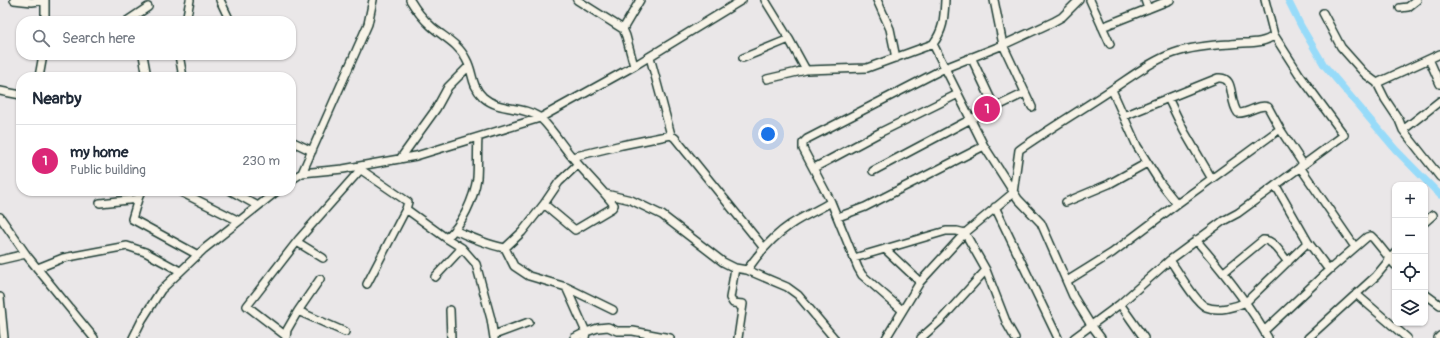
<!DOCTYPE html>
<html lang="en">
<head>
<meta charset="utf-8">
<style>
  :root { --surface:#fff; --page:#f2f2f3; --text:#1f2937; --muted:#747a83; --line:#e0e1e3; --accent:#db2777 }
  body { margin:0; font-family:Pangolin,sans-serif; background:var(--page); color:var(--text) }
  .controls { position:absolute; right:12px; bottom:12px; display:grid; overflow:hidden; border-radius:8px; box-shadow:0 1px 3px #0004 }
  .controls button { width:36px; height:36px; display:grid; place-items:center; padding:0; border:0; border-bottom:1px solid var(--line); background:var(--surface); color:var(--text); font:20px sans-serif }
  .you { position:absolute; left:768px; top:134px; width:14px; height:14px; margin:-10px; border:3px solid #fff; border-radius:50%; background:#1a73e8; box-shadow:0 0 0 6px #1a73e833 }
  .badge { display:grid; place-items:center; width:26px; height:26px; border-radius:50%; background:var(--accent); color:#fff; font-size:13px; font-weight:700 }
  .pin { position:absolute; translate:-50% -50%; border:2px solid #fff; box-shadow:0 1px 4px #0006 }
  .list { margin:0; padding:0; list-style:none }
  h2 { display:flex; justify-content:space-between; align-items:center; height:52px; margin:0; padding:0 16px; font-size:17px }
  h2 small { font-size:13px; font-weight:400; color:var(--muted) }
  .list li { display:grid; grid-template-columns:26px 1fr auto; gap:12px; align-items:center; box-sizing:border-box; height:72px; padding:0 16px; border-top:1px solid var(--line) }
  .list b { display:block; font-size:15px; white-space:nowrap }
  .list p { margin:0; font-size:13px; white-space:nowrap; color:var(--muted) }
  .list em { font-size:13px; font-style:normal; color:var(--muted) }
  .icon { flex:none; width:22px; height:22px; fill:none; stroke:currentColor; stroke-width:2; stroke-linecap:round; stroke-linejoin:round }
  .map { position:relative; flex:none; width:1440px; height:338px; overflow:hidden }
  .search { position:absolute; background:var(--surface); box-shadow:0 1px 3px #0004; left:16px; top:16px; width:280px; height:44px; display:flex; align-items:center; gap:10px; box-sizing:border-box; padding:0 14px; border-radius:16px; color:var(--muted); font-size:15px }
  .panel { position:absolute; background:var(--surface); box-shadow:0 1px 3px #0004; left:16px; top:72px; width:280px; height:124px; border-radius:16px }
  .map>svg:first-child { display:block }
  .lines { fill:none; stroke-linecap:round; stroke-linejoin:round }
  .canal { stroke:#97dbf9; stroke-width:7 }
  .minor-casing { stroke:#1f3d34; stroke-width:10 }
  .minor { stroke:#f7f3e8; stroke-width:7 }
</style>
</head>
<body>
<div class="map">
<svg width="1440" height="338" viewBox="0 0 1440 338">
  <rect width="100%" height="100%" fill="#eae7e8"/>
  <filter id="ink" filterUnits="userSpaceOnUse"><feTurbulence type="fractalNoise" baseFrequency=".025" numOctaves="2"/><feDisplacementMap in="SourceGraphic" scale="8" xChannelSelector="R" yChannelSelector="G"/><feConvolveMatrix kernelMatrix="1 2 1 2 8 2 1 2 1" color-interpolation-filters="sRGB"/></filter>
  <g filter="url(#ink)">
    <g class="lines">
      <path class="canal" d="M1288,0L1301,26L1324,65L1395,149L1440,195"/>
      <defs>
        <path id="minor" d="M14,0L32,2L45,0
          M45,0V21
          M220,0L230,21
          M410,0C416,10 422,18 431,26C442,36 459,44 466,59C474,73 470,84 483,97C500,112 521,105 539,117C547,122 564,148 572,157C585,173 601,188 614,205L612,208L575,230L544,204L559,182L578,164
          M577,0L623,29L626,36L634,66
          M765,0L789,39L806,70
          M877,0L890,29L896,58
          M994,0L1003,45L1032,107
          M1090,0L1110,44
          M1145,0L1148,9
          M1400,8L1408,7L1417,0
          M1323,13L1341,47L1365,74L1377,83L1385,99L1399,120L1403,130L1440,177
          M127,21L148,7
          M186,21L190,0
          M1102,27L1170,0
          M623,29L640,0
          M933,44L984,146L1018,199L1041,223L1073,296L1089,322L1101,338
          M143,55L147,77
          M179,55L183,77
          M650,57L671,135
          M971,57L995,108
          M743,58L789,39
          M1429,59L1440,84
          M39,77L43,55
          M767,79L806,70L867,68L933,44C944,29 944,18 945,0
          M1377,83L1440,54
          M1112,90L1137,146L1161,184L1177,204
          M0,91L21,95
          M1168,98L1184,131L1212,179
          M1124,116L1218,78C1236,76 1228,100 1238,113C1248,114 1259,103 1268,107L1280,129L1303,164
          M1403,130L1440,101
          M291,141L312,151
          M572,157L622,145L671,135L675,138L764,248
          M400,159L436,109L448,87L469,66
          M357,167L408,202L406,209L367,284
          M1300,167L1355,247
          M814,168L881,132L958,94
          M873,171L971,119L1025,93
          M302,173L368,24L373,0
          M291,180L302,173L343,169L416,156L540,118L634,66L742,0
          M1276,186L1308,242L1329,270
          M179,191L239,221
          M231,191L258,206
          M606,194L631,200L662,215L723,262L735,268L747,270L787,287L798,295L834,338
          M138,199L132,219L198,255
          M1066,202L1109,184L1147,163
          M100,203L138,199L141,191
          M995,207L1058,338
          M406,209L446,238C462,226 474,198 477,178C478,165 477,151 478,138
          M0,217L28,257L94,338
          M838,217L865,207L984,146
          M1425,222L1433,215
          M454,230C471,237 487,245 505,248L514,266L529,276L566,287L586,332L585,338
          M1196,240C1223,271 1248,302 1268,338
          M297,242L323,258
          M462,248L476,264L491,319L494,338
          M505,248L522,232L544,204
          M885,249L920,282
          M854,258L946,231H957L965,233L986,270L1007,324L1015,338
          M0,260L26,254
          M1170,260C1177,270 1196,303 1206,307C1218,312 1235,307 1246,302L1308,242
          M38,268L63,258L127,246L145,252L180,271
          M735,268L730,298L733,303L743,304L740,306
          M747,270C759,253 772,237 790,225C803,216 818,210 831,202
          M1224,272L1263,240C1273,239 1282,255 1288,262
          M435,277L462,248L446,238
          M1067,281L1112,253L1177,204L1280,129
          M566,287L613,310
          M1356,294L1407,338
          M1425,294L1440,305
          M0,297L4,338
          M1120,304L1144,338
          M450,310L451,338
          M902,310L862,275L858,268L831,202L803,149V143L807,139L945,68L1003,45L1053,22L1062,17L1079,0
          M298,311L320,279
          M1264,331L1329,270L1367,237L1371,236L1374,239L1395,265
          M494,335L529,322
          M286,336L247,306L299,239L361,169
          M133,338L142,320L161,290L204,249L277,191
          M286,338L287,330L298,311L345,332
          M574,338L586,332L598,328L608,327L617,331H633L670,338
          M738,338L743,304
          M886,338L920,282L965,233L1013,193L1019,150C1049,129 1081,110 1111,90C1131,77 1151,61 1174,53C1191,47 1213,45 1231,44C1244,42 1264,45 1274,35L1265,0
          M921,338L940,321L986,270
          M1074,338L1120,304L1170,260L1223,221L1238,213L1344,135L1299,74L1274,35
          M1308,338L1376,276L1395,253
          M1438,338L1440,336"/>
      </defs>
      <use href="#minor" class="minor-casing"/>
      <use href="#minor" class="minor"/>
    </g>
  </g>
</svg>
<div class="controls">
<button>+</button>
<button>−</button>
<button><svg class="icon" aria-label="locate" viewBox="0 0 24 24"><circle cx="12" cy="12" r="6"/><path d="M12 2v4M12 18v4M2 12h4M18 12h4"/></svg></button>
<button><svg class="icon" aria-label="layers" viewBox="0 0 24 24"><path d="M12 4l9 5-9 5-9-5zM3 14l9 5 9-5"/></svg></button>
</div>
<div class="you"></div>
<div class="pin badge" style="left:987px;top:109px">1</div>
<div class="search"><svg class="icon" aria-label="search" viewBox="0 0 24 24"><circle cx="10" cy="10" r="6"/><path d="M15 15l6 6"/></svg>Search here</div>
<section class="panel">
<h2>Nearby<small></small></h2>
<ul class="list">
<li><span class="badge">1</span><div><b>my home</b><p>Public building</p></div><em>230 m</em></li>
</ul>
</section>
</div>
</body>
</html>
